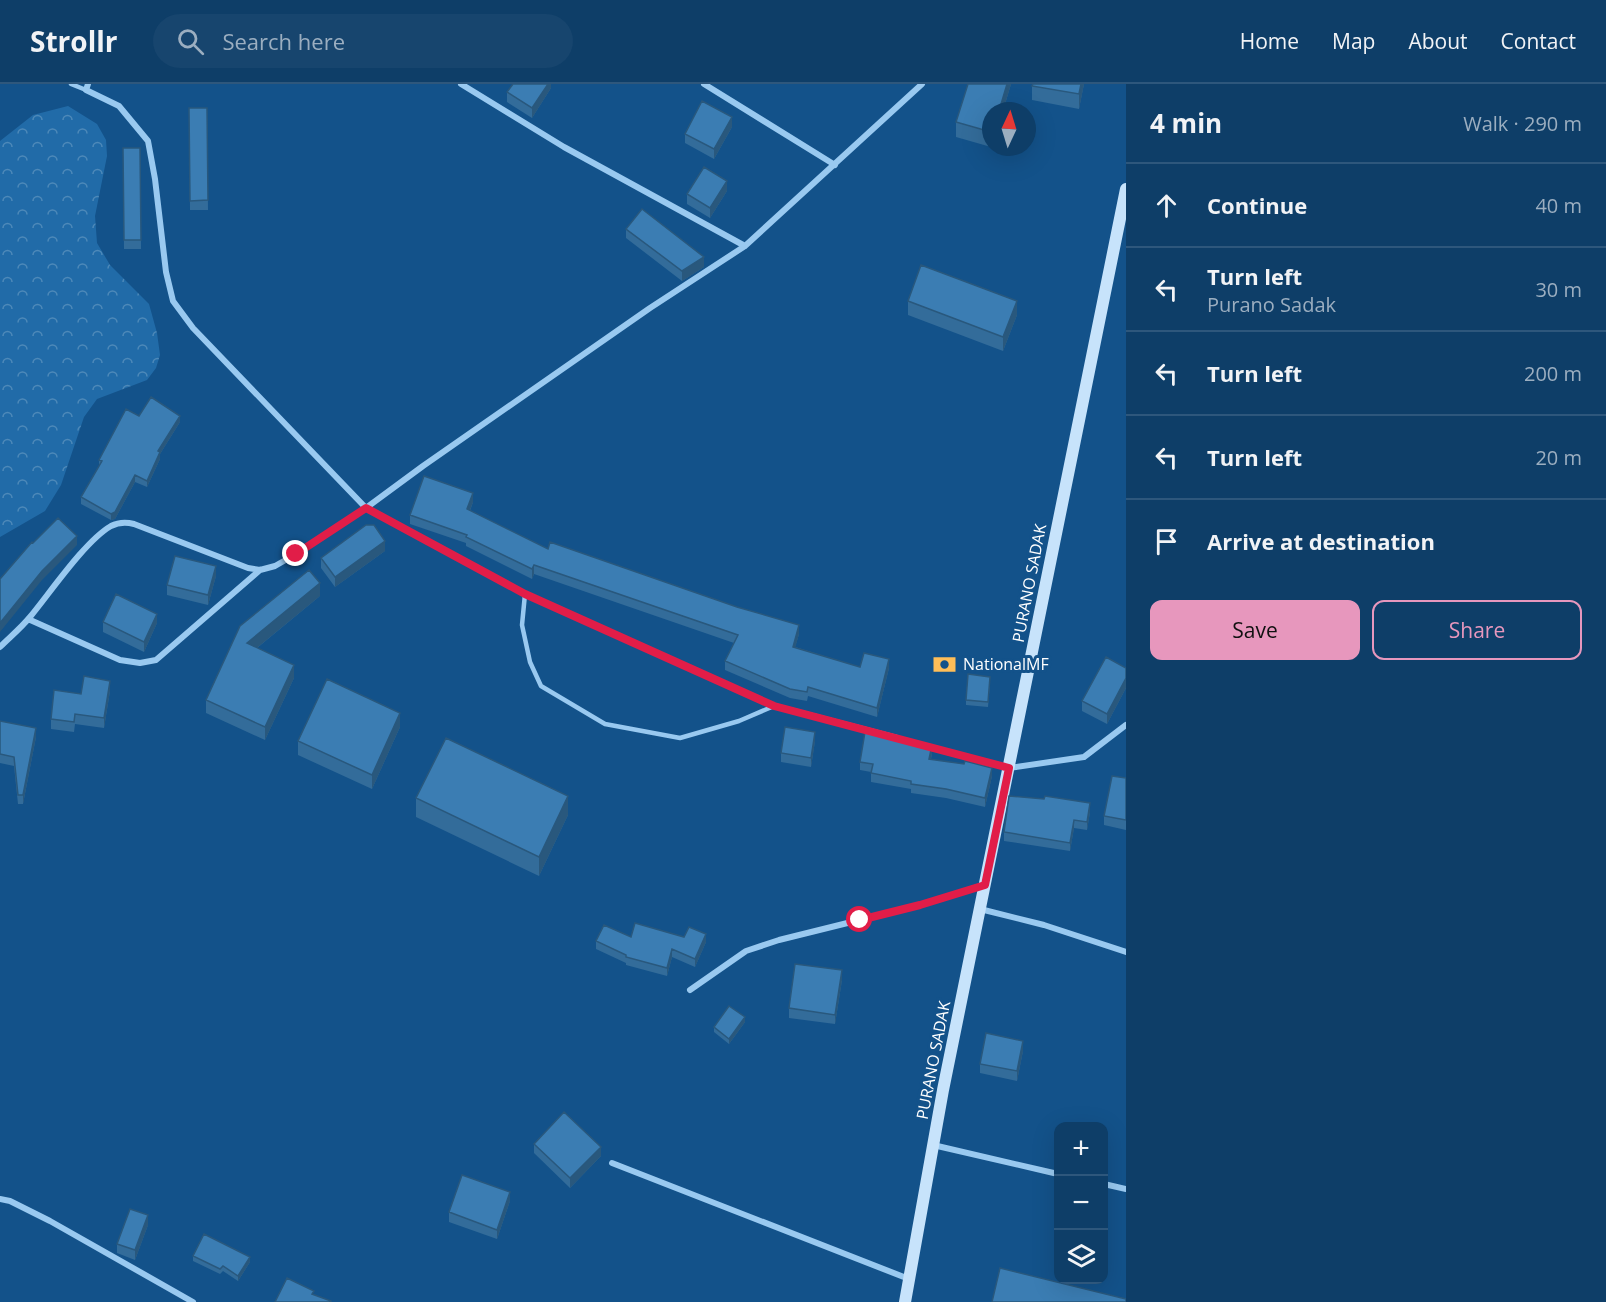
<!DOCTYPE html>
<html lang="en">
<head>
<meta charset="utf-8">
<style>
  :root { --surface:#0e3e68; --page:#17456e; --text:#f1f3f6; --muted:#9baec0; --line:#2e577c; --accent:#e797bd }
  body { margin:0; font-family:"Open Sans",sans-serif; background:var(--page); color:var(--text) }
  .controls { position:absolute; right:18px; bottom:18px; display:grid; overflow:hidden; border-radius:12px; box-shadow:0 6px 24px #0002 }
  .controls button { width:54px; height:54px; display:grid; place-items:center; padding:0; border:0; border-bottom:2px solid var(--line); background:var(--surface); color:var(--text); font:30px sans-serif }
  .compass { position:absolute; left:982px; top:18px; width:54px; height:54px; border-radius:50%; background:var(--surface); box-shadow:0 6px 24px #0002; rotate:4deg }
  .stop { position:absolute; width:18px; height:18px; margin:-14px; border:4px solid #e11d48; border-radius:50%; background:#fff }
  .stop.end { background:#e11d48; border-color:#fff; box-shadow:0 2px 6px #0008 }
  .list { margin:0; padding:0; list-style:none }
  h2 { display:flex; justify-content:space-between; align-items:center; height:78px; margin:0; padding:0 24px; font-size:26px }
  h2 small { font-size:20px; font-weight:400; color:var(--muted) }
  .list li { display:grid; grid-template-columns:39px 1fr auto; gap:18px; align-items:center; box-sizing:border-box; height:84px; padding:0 24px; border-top:2px solid var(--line) }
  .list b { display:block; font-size:22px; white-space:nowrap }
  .list p { margin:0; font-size:20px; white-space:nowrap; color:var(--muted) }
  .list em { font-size:20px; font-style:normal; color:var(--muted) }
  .actions { display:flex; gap:12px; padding:18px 24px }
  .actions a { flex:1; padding:14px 0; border:2px solid var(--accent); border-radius:12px; text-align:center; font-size:21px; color:var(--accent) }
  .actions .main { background:var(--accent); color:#111 }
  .icon { flex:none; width:33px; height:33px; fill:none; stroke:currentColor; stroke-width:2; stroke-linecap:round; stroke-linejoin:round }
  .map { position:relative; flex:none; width:1126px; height:1218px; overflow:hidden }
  header { display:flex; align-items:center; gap:36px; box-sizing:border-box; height:84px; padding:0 30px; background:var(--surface); border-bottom:2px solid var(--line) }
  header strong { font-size:28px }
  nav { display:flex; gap:33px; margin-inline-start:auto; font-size:21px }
  .search { width:420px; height:54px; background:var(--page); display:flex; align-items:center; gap:15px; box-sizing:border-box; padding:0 21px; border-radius:33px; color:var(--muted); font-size:22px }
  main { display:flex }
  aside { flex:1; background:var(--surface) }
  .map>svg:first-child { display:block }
  .forest { fill:url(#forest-crowns) }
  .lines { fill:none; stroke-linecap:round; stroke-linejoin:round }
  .lane { stroke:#99c9f0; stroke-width:4.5 }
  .street { stroke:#99c9f0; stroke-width:6 }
  .secondary { stroke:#c7e3fb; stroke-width:12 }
  .wall { fill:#336c9a }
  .shaded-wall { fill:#29587d }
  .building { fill:#3b7db3; stroke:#29587d; stroke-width:1.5 }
  .route { stroke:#e11d48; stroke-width:8 }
  .labels { text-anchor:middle; stroke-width:6; stroke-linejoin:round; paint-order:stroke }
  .street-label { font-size:16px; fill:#fff; stroke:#13528a }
  .poi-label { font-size:16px; fill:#fff; stroke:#13528a; text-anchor:start }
</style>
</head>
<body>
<header>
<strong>Strollr</strong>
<div class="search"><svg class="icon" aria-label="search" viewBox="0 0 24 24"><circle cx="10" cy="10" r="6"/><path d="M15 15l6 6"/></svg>Search here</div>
<nav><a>Home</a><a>Map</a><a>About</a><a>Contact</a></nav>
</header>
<main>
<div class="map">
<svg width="1126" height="1218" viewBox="0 0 1126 1218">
  <defs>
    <pattern id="forest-crowns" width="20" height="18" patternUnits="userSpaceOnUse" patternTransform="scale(1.5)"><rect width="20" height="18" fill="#216ba8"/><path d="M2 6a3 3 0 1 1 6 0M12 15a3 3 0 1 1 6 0" fill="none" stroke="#4d89b9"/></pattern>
  </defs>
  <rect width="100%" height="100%" fill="#13528a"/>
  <path class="forest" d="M68,22L97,40L106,56L107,72L95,132L97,159L110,181L149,220L157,249L160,271L156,284L147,296L97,315L84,333L61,401L45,427L0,453V57L33,31Z"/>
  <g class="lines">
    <path class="lane" d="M71,0L86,6
      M525,510L522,541L530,578L541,602L605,640L680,654L739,637L774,622"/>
    <path class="street" d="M88,0L86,6L119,22L148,57L155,95L166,188L173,217L193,244L366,424L525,510L774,622L897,654
      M461,0L564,63L745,162
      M704,0L835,81
      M28,535L120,576L140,579L156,576L260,486
      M0,563C10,553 21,544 30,533C50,509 85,457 111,442C119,438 126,438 134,440L248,484L260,486L275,482L296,470L366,424L423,382L650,224L745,162L922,0
      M925,662L1009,684L1084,673L1126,641
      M980,825L1044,841L1126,868
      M690,906L746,867L779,856L920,821L984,801
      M933,1061L1058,1090
      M612,1079L909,1195
      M1104,1100L1126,1105
      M0,1115L10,1117L50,1137L193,1218"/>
    <path class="secondary" d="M905,1218L943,1006L1126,105"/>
  </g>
  <path class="wall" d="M551,0V4L532,34L507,18V8Z
    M1011,0L1003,27H991V63L956,53V38Z
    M1084,0L1079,25L1032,16V2Z
    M189,24H207L208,126H190Z
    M732,43L714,75L685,59V50Z
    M123,64H140L141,165H124Z
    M727,107L710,134L687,120V110Z
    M626,145L704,183L682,197L626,154Z
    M908,217L1017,231L1003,267L908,231Z
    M139,332L180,338L160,370V375L147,403L135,398L115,435L111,436L81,420V413L99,382V376Z
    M473,418L470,427L548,465L799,550L795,563L860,583L889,584L877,633L808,612L807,617L790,614L725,586V577L734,559L534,490L532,495L466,462V459L410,440V431Z
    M385,467L335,503L321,484V474Z
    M216,492L208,521L167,511V501Z
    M320,512L257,564L294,594L265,656L206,629V616L240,542Z
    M103,538L157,539L144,568L103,548Z
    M1126,584V604L1107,640L1082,627V617Z
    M990,598L988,623L966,621V616Z
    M110,607L104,644L75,640L74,648L51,645V635L81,610Z
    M0,637L36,653L23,720H18L14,682L0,679Z
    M400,643L372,705L298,671V657Z
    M815,657L811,683L781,678V669Z
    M932,669L931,675L992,692L985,723L946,714L911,709V705L871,698V688L860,686V678Z
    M1126,694V746L1104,741V732Z
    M416,714L568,731L539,792L416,733Z
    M1090,728L1087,746L1074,744L1070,767L1004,757V748Z
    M631,853L706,858L695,883L672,873L667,892L626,881V879L596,865V857Z
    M842,896L835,940L789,934V924Z
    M745,938L729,960L714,948V943Z
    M1023,967L1017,997L980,989V980Z
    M534,1060L601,1072L570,1104L534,1069Z
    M510,1117L497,1155L449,1138V1128Z
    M148,1141L135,1176L117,1169V1160Z
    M193,1172L250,1178L238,1197L223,1187L220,1190L193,1177Z"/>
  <path class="shaded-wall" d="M548,0H551V4L532,34V24Z
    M1007,0H1011L1003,27H999Z
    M1081,0H1084L1079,25V10Z
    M732,33V43L714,75V65Z
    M727,97V107L710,134V124Z
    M704,173V183L682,197V187Z
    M1017,217V231L1003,267V253Z
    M180,332V338L160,370V375L147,403V397L158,367Z
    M135,391V398L115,435L111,436V430Z
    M473,409V418L467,434V425Z
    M77,452V461L42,496L0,548V539L42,487Z
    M385,457V467L335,503V493Z
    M534,481V490L532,495V485Z
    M216,482V492L208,521V511Z
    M320,499V512L247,572V559Z
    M157,530V539L144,568V558Z
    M799,541V550L793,572V563Z
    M889,575V584L877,633V624Z
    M294,581V594L265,656V643Z
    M1126,594V604L1107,640V630Z
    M110,597V607L104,644V634Z
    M400,629V643L372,705V691Z
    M36,644V653L23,720V711Z
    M815,648V657L811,683V674Z
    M932,661V669L929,683V675Z
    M992,684V692L985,723V714Z
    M568,712V731L539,792V773Z
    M1090,719V728L1087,746V738Z
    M1074,736V744L1070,767V759Z
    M706,850V858L695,883V875Z
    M672,865V873L667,892V884Z
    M842,886V896L835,940V931Z
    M745,933V938L729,960V955Z
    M1023,957V967L1017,997V987Z
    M601,1063V1072L570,1104V1094Z
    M510,1108V1117L497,1155V1146Z
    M148,1131V1141L135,1176V1166Z
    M250,1173V1178L238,1197V1192Z"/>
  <path class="building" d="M513,0H548L532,24L507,8Z
    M968,0H1007L999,27H991V48L956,38Z
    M1033,0H1081L1079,10L1032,2Z
    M702,17L732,33L714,65L685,50Z
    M189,24H207L208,116L190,117Z
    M123,64H140L141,156H124Z
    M704,83L727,97L710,124L687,110Z
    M642,125L704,173L682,187L626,145Z
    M921,181L1017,217L1003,253L908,217Z
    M151,313L180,332L158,367L160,368L147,397L135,391L115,428L111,430L81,413L102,377L99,376L126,325L139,332Z
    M424,392L473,409L467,425L548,465L550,458L737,523L799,541L793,563L860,583L864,569L889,575L877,624L808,603L807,608L790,605L725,577L738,551L534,481L532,485L466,453L467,451L410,431Z
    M58,434L77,452L42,487L0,539V495L32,458L33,459Z
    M366,441H374L385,457L335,493L321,474Z
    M175,472L216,482L208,511L167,501Z
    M309,486L320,499L247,559L294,581L265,643L206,616L240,542Z
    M116,510L157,530L144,558L103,538Z
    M1106,573L1126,584V594L1107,630L1082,617Z
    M968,590L990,593L988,618L966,616Z
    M84,592L110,597L104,634L75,630L74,638L51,635L54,606L81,610Z
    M327,595L400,629L372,691L298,657Z
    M0,637L36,644L23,711H18L14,673L0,670Z
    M785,643L815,648L811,674L781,669Z
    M865,648L932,661L929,675L964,680L965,677L992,684L985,714L946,705L911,700V697L871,689L873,680L860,678Z
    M446,654L568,712L539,773L416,714Z
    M1112,692L1126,694V736L1104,732Z
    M1009,712L1044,715L1045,712L1090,719L1087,738L1074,736L1070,759L1004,748Z
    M635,839L684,853L689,843L706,850L695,875L672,865L667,884L626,873V871L596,857L604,841L631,853Z
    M795,880L842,886L835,931L789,924Z
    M729,922L745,933L729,955L714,943Z
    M986,949L1023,957L1017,987L980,980Z
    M564,1028L601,1063L570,1094L534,1060Z
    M462,1091L510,1108L497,1146L449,1128Z
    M130,1125L148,1131L135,1166L117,1160Z
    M204,1150L250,1173L238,1192L223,1182L220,1185L193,1172Z
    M1000,1184L1126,1215V1218H992Z
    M287,1194L314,1207L312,1210L331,1217V1218H275Z"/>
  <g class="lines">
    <path class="route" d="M296,470L366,424L525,510L774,622L1009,684L985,801L920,821L860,836"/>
  </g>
  <defs>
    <symbol id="bank-bare" viewBox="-9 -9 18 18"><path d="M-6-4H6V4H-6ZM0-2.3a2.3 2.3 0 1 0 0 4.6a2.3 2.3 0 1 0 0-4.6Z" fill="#ffbe58" stroke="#13528a" stroke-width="2.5" paint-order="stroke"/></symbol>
  </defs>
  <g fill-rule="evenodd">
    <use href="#bank-bare" x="928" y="564" width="33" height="33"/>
  </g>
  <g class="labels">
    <g class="street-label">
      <text transform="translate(1029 499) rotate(-79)" y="6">PURANO SADAK</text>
      <text transform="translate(933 976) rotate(-79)" y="6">PURANO SADAK</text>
    </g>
    <g class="poi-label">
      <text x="963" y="586">NationalMF</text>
    </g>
  </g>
</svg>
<div class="controls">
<button>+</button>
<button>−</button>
<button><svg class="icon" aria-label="layers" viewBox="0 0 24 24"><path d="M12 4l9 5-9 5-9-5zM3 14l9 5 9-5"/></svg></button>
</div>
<svg class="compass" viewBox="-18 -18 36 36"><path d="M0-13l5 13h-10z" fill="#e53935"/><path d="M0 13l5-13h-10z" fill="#9baec0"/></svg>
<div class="stop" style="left:860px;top:836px"></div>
<div class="stop end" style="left:296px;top:470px"></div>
</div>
<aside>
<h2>4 min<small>Walk · 290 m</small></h2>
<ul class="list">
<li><svg class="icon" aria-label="ahead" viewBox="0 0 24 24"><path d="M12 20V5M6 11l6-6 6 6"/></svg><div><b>Continue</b></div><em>40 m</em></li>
<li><svg class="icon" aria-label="left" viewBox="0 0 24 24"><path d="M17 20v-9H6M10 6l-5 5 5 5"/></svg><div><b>Turn left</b><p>Purano Sadak</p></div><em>30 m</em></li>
<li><svg class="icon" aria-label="left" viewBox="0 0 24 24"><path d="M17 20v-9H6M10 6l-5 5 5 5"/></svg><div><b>Turn left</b></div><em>200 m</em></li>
<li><svg class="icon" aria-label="left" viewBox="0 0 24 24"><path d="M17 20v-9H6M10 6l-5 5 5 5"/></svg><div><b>Turn left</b></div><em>20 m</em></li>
<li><svg class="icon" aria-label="arrive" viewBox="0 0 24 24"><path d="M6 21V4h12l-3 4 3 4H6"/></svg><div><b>Arrive at destination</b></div></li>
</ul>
<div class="actions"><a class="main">Save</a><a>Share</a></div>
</aside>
</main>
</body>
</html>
